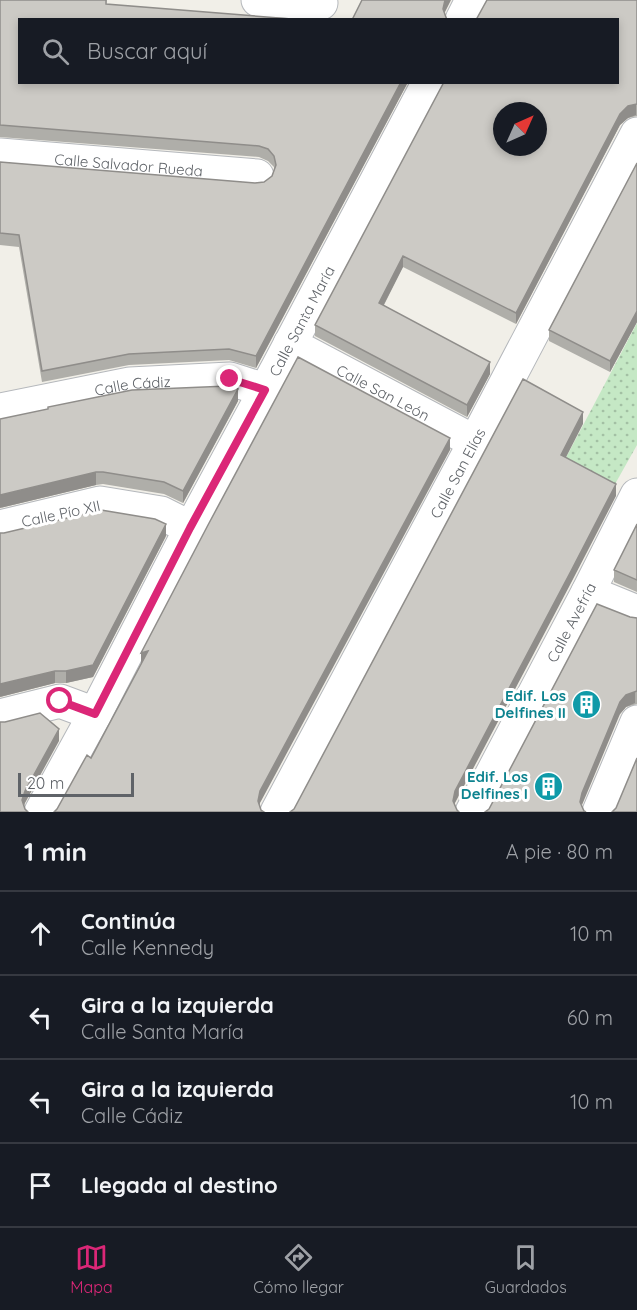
<!DOCTYPE html>
<html lang="es">
<head>
<meta charset="utf-8">
<style>
  :root { --surface:#171b24; --page:#242831; --text:#f1f3f6; --muted:#9ea1a6; --line:#363941; --accent:#db2777 }
  body { margin:0; font-family:Quicksand,sans-serif; background:var(--page); color:var(--text) }
  .compass { position:absolute; left:493px; top:102px; width:54px; height:54px; border-radius:50%; background:var(--surface); box-shadow:0 3px 9px #0003; rotate:45deg }
  .scale { position:absolute; left:18px; bottom:15px; width:116px; box-sizing:border-box; padding-left:6px; border:3px solid #5f6368; border-top:0; font-size:16px; line-height:21px; white-space:nowrap; color:#5f6368; -webkit-text-stroke:4px #fff; paint-order:stroke }
  .stop { position:absolute; width:18px; height:18px; margin:-14px; border:4px solid #db2777; border-radius:50%; background:#fff }
  .stop.end { background:#db2777; border-color:#fff; box-shadow:0 2px 6px #0008 }
  .list { margin:0; padding:0; list-style:none }
  h2 { display:flex; justify-content:space-between; align-items:center; height:78px; margin:0; padding:0 24px; font-size:26px }
  h2 small { font-size:20px; font-weight:400; color:var(--muted) }
  .list li { display:grid; grid-template-columns:39px 1fr auto; gap:18px; align-items:center; box-sizing:border-box; height:84px; padding:0 24px; border-top:2px solid var(--line) }
  .list b { display:block; font-size:22px; white-space:nowrap }
  .list p { margin:0; font-size:20px; white-space:nowrap; color:var(--muted) }
  .list em { font-size:20px; font-style:normal; color:var(--muted) }
  .icon { flex:none; width:33px; height:33px; fill:none; stroke:currentColor; stroke-width:2; stroke-linecap:round; stroke-linejoin:round }
  .map { position:relative; flex:none; width:637px; height:812px; overflow:hidden }
  .search { position:absolute; background:var(--surface); box-shadow:0 3px 9px #0003; left:18px; right:18px; top:18px; height:66px; display:flex; align-items:center; gap:15px; box-sizing:border-box; padding:0 21px; border-radius:0px; color:var(--muted); font-size:22px }
  .sheet { height:414px; background:var(--surface) }
  nav { display:flex; justify-content:space-around; align-items:center; box-sizing:border-box; height:84px; border-top:2px solid var(--line); background:var(--surface); font-size:16px; color:var(--muted) }
  nav a { display:grid; justify-items:center; gap:3px }
  nav .on { color:var(--accent) }
  .map>svg:first-child { display:block }
  .park { fill:url(#park-dots) }
  .lines { fill:none; stroke-linecap:round; stroke-linejoin:round }
  .minor-casing { stroke:#b5b8bc; stroke-width:35 }
  .minor { stroke:#fff; stroke-width:33 }
  .wall { fill:#afaea9 }
  .shaded-wall { fill:#8f8d8a }
  .building { fill:#cccac5; stroke:#8f8d8a; stroke-width:1.5; fill-rule:evenodd }
  .route { stroke:#db2777; stroke-width:8 }
  .labels { text-anchor:middle; stroke-width:6; stroke-linejoin:round; paint-order:stroke }
  .street-label { font-size:15px; fill:#5f6368; stroke:#fff }
  .culture-label { font-size:15px; font-weight:bold; fill:#0d838f; stroke:#fff; text-anchor:end }
</style>
</head>
<body>
<div class="map">
<svg width="637" height="812" viewBox="0 0 637 812">
  <defs>
    <pattern id="park-dots" width="8" height="8" patternUnits="userSpaceOnUse" patternTransform="scale(1.5)"><rect width="8" height="8" fill="#c5e8c5"/><path d="M2 2h.1M6 6h.1" fill="none" stroke="#a3c0a4" stroke-width="1.8" stroke-linecap="round"/></pattern>
  </defs>
  <rect width="100%" height="100%" fill="#f1efe8"/>
  <path class="park" d="M637,323V445L610,493L561,467Z"/>
  <g class="lines">
    <defs>
      <g id="minor">
        <path d="M258,0L321,3"/>
        <path d="M462,20L472,0"/>
        <path id="s1" d="M0,155L257,176"/>
        <path id="s2" d="M290,344L475,442"/>
        <path id="s3" d="M0,410L130,384L230,379L265,390"/>
        <path d="M0,527L100,503L161,513L191,528"/>
        <path d="M588,592L637,612"/>
        <path d="M0,716L60,701L95,714"/>
        <path id="s4" d="M41,812L95,714L191,528L278,367L429,82"/>
        <path id="s5" d="M277,812L475,442L637,134"/>
        <path id="s6" d="M472,812L588,592L637,495"/>
        <path d="M599,812L637,722"/>
      </g>
    </defs>
    <use href="#minor" class="minor-casing"/>
    <use href="#minor" class="minor"/>
  </g>
  <path class="wall" d="M0,0H107L106,4L20,82H408L256,368L229,360L129,365L42,382L19,247L0,245V162L255,183L264,182L272,176L274,170V167L268,161L259,157L0,137Z
    M637,0V116L628,118L620,125L516,324L403,267L384,305L490,374L467,417L315,336V325Z
    M637,163V322L610,372L549,341V330Z
    M238,401L183,503L164,494L103,484L96,485L0,508Z
    M637,524V592L614,582V570Z
    M166,536L93,677L66,683H55L0,697Z
    M630,617L637,618V704L626,707L620,714L489,809Z"/>
  <path class="shaded-wall" d="M445,0H451L445,12L443,20V9Z
    M401,82H408L256,368V356Z
    M636,104V115L628,118L620,125L516,324V313L620,114L628,106Z
    M403,256V267L379,314V303Z
    M637,311V322L610,372V361Z
    M490,362V374L467,417V405Z
    M238,389V401L183,503V491Z
    M583,412V424L561,467V455Z
    M450,438V450L260,803L258,812V801L260,791Z
    M96,472V485L0,508V495Z
    M616,484V496L571,583L455,803L453,812V801L455,791Z
    M166,524V536L93,677L66,683V671Z
    M148,651L141,665V653Z
    M55,671V683L0,697V684Z
    M635,691V703L626,707L620,714L582,805L580,802L582,793L620,702L626,695Z
    M59,729V741L25,803L22,812V800L25,791Z"/>
  <path class="building" d="M0,0H106V4L304,20H20V82H401L256,356L229,349L129,354L42,371L19,235L0,233V162L255,183L264,182L272,176L276,165L274,156L268,149L259,146L0,125Z
    M362,0H445L443,9L447,20H352Z
    M487,0H637V104L628,106L620,114L516,313L403,256L379,303L490,362L467,405L315,325L444,82H618V20H476ZM502,111H538V147H502Z
    M637,163V311L610,361L549,330Z
    M298,357L450,438L260,791L258,801L261,810L264,812H54L57,809L87,755L91,758L148,651L141,653L208,525Z
    M523,379L583,412L561,455L616,484L571,571L455,791L453,801L457,810L459,812H290L294,809Z
    M228,386L238,389L183,491L164,482L103,472H96L0,495V419L48,409V407L132,390Z
    M101,510L155,519L166,524L93,665L66,671H55L0,684V533H4Z
    M637,524V580L614,570Z
    M597,604L630,617L637,618V691L626,695L620,702L582,793L580,802L584,811L586,812H485L489,809Z
    M40,713L59,729L25,791L22,800L25,809L28,812H0V722H5Z
    M637,758V812H612L616,808Z"/>
  <g class="lines">
    <path class="route" d="M60,701L95,714L190,528L265,390L230,379"/>
  </g>
  <defs>
    <symbol id="building-disc" viewBox="-11 -11 22 22"><circle r="9.5" fill="#0f9aa8" stroke="#fff"/><path d="M-4-6H4V6H1V3H-1V6H-4ZM-2.5-4.3h1.7v1.8h-1.7ZM.8-4.3h1.7v1.8H.8ZM-2.5-1h1.7V.8h-1.7ZM.8-1h1.7V.8H.8Z" fill="#fff"/></symbol>
  </defs>
  <g fill-rule="evenodd">
    <use href="#building-disc" x="570" y="688" width="33" height="33"/>
    <use href="#building-disc" x="532" y="770" width="33" height="33"/>
  </g>
  <g class="labels">
    <g class="street-label">
      <text dy="5" stroke="none"><textPath href="#s1" startOffset="129">Calle Salvador Rueda</textPath></text>
      <text dy="5" stroke="none"><textPath href="#s4" startOffset="556">Calle Santa María</textPath></text>
      <text dy="5" stroke="none"><textPath href="#s3" startOffset="135">Calle Cádiz</textPath></text>
      <text dy="5" stroke="none"><textPath href="#s2" startOffset="105">Calle San León</textPath></text>
      <text dy="5" stroke="none"><textPath href="#s5" startOffset="384">Calle San Elías</textPath></text>
      <text transform="translate(61 514) rotate(-12)" y="5">Calle Pío XII</text>
      <text dy="5" stroke="none"><textPath href="#s6" startOffset="214">Calle Avefría</textPath></text>
    </g>
    <g class="culture-label">
      <text x="566" y="701">Edif. Los<tspan x="566" dy="17">Delfines II</tspan></text>
      <text x="528" y="782">Edif. Los<tspan x="528" dy="17">Delfines I</tspan></text>
    </g>
  </g>
</svg>
<svg class="compass" viewBox="-18 -18 36 36"><path d="M0-13l5 13h-10z" fill="#e53935"/><path d="M0 13l5-13h-10z" fill="#9ea1a6"/></svg>
<div class="scale">20 m</div>
<div class="stop" style="left:60px;top:701px"></div>
<div class="stop end" style="left:230px;top:379px"></div>
<div class="search"><svg class="icon" aria-label="search" viewBox="0 0 24 24"><circle cx="10" cy="10" r="6"/><path d="M15 15l6 6"/></svg>Buscar aquí</div>
</div>
<section class="sheet">
<h2>1 min<small>A pie · 80 m</small></h2>
<ul class="list">
<li><svg class="icon" aria-label="ahead" viewBox="0 0 24 24"><path d="M12 20V5M6 11l6-6 6 6"/></svg><div><b>Continúa</b><p>Calle Kennedy</p></div><em>10 m</em></li>
<li><svg class="icon" aria-label="left" viewBox="0 0 24 24"><path d="M17 20v-9H6M10 6l-5 5 5 5"/></svg><div><b>Gira a la izquierda</b><p>Calle Santa María</p></div><em>60 m</em></li>
<li><svg class="icon" aria-label="left" viewBox="0 0 24 24"><path d="M17 20v-9H6M10 6l-5 5 5 5"/></svg><div><b>Gira a la izquierda</b><p>Calle Cádiz</p></div><em>10 m</em></li>
<li><svg class="icon" aria-label="arrive" viewBox="0 0 24 24"><path d="M6 21V4h12l-3 4 3 4H6"/></svg><div><b>Llegada al destino</b></div></li>
</ul>
</section>
<nav>
<a class="on"><svg class="icon" aria-label="map" viewBox="0 0 24 24"><path d="M3 6l6-2 6 2 6-2v14l-6 2-6-2-6 2zM9 4v14M15 6v14"/></svg>Mapa</a>
<a><svg class="icon" aria-label="directions" viewBox="0 0 24 24"><path d="M12 3l9 9-9 9-9-9zM9 14v-3h6M13 9l2 2-2 2"/></svg>Cómo llegar</a>
<a><svg class="icon" aria-label="saved" viewBox="0 0 24 24"><path d="M7 4h10v16l-5-4-5 4z"/></svg>Guardados</a>
</nav>
</body>
</html>
